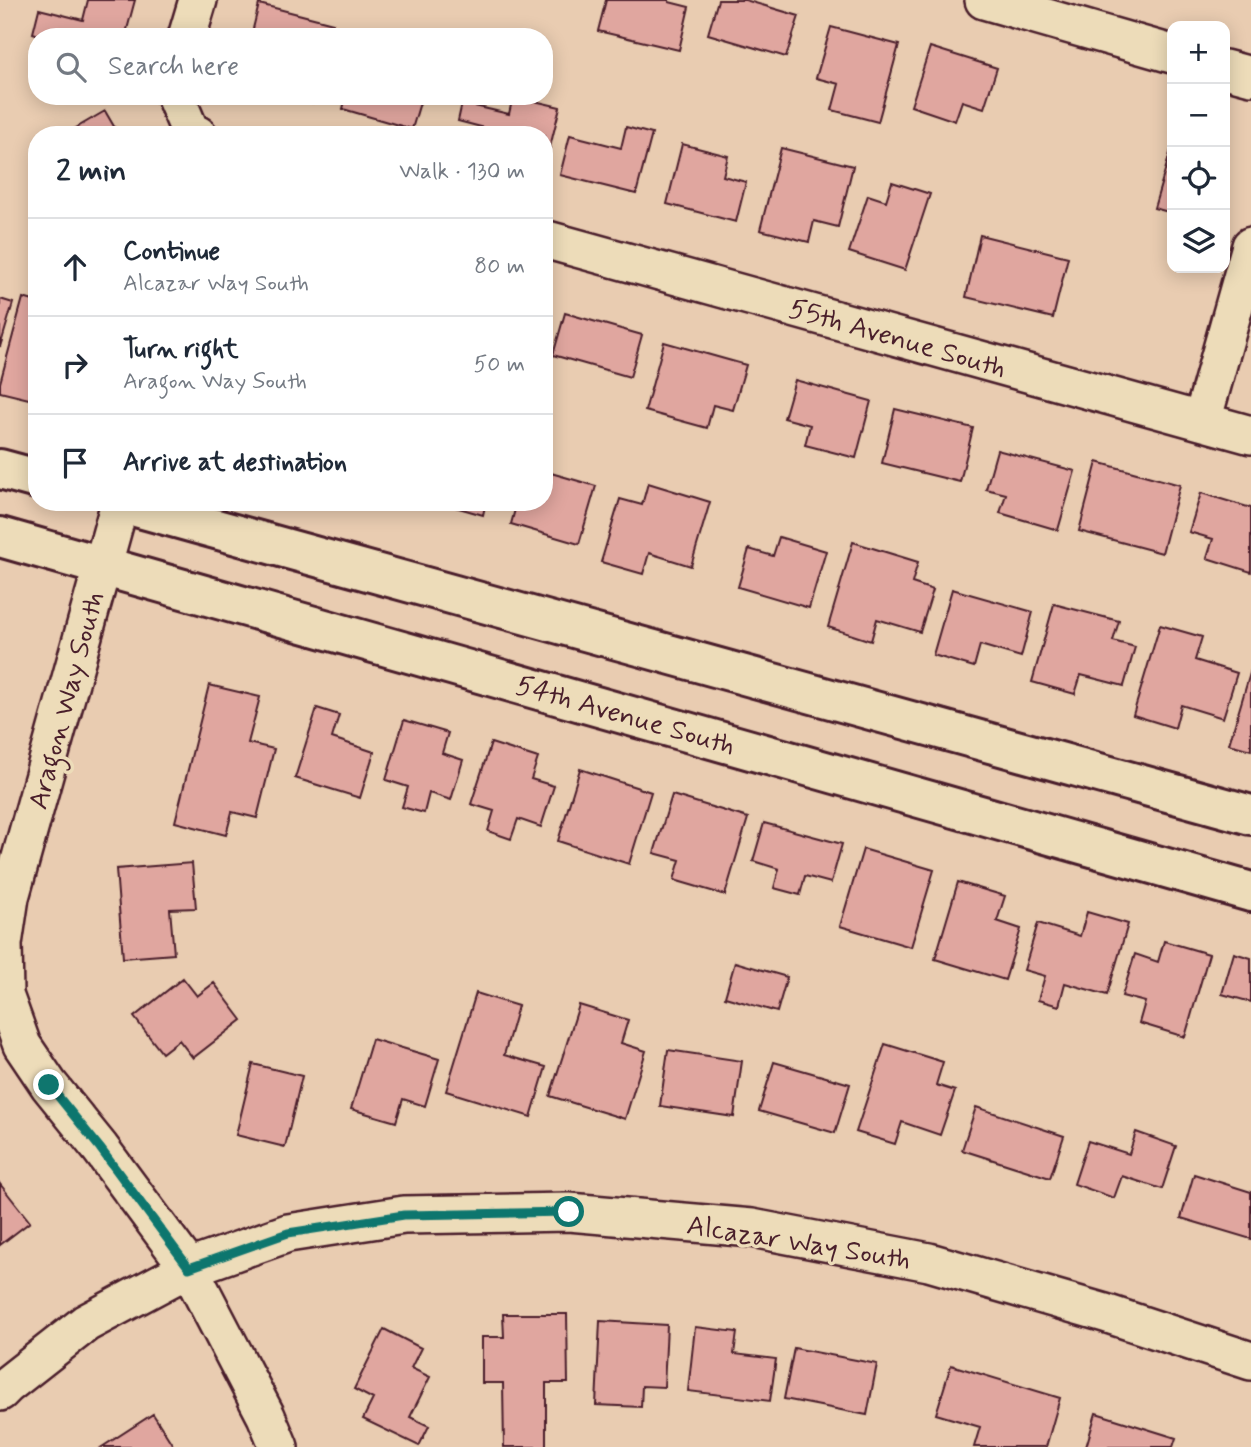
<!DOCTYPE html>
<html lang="en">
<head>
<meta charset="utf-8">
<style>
  :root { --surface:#fff; --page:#f2f2f3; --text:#1f2937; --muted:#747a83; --line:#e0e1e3 }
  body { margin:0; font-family:Mynerve,sans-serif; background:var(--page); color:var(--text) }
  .controls { position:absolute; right:21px; top:21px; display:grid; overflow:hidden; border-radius:14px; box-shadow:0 4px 18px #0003 }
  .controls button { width:63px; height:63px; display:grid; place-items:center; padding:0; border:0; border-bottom:2px solid var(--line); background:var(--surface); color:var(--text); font:35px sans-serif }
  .stop { position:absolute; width:21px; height:21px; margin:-16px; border:5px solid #0f766e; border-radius:50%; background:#fff }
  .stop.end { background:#0f766e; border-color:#fff; box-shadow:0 2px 7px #0008 }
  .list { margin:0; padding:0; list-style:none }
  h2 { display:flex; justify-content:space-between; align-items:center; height:91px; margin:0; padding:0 28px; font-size:30px }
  h2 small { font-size:23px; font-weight:400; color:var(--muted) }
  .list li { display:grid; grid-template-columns:46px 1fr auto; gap:21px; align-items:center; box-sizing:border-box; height:98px; padding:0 28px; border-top:2px solid var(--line) }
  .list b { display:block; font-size:26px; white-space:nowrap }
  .list p { margin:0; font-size:23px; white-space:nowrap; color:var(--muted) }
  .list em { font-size:23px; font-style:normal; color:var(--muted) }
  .icon { flex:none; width:38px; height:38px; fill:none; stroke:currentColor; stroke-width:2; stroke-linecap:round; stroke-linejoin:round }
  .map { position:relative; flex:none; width:1251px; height:1447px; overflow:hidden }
  .search { position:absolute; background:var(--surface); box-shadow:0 4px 18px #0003; left:28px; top:28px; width:525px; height:77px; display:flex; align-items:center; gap:18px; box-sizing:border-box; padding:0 24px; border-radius:28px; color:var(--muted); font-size:26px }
  .panel { position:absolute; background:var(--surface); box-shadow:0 4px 18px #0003; left:28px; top:126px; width:525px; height:385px; border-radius:28px }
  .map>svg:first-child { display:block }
  .building { fill:#e0a69f; stroke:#4a1f2b; stroke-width:2 }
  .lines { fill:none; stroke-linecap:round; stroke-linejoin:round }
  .street-casing { stroke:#4a1f2b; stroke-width:42 }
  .secondary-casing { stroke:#4a1f2b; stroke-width:44 }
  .street { stroke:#eddcb9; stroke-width:37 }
  .secondary { stroke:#eddcb9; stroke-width:38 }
  .route { stroke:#0f766e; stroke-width:9 }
  .labels { text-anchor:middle; stroke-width:7; stroke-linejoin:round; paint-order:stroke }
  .street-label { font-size:28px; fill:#4a1f2b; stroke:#eddcb9 }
</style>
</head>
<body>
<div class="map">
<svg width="1251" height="1447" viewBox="0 0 1251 1447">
  <rect width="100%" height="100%" fill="#e9ccb1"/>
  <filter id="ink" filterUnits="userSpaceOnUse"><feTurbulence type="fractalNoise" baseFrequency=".0143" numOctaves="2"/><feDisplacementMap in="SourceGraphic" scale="14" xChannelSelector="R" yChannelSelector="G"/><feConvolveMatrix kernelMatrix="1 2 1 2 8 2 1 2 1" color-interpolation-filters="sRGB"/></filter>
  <g filter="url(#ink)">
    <path class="building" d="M88,0H135L125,37H45L33,33L39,9L83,20Z
      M606,0H669V2L689,7L679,50L598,31Z
      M718,0H745L799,16L786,57L708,34Z
      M259,4L333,23L329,37H251Z
      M831,27L899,45L878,122L832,110L839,84L816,78Z
      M930,47L997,68L984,108L962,101L955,121L911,106Z
      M286,96H314L312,103Z
      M346,96H422L412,129L343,109Z
      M513,96L560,107L546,163L544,162V135H503L504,133L458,121L462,103L509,114Z
      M105,111L119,135H64Z
      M626,127L652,134L636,194L560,175L570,135L621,148Z
      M682,144L728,156L723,176L746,182L736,222L667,204Z
      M781,148L853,166L838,227L814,221L809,242L760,230Z
      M1171,150H1172V213L1154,208Z
      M892,182L930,194L905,270L849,252L868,195L886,201Z
      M980,235L1068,257L1053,318L966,297Z
      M23,298L37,302V401L0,392V383Z
      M0,299L13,303L0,347Z
      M565,313L642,335L630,377L553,355Z
      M664,342L746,365L733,410L713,405L707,428L645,411Z
      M795,380L871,401L856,458L805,445L810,425L784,418Z
      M895,409L973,428L960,482L882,463Z
      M997,450L1075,471L1058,530L1000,513L1006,494L986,489Z
      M1097,462L1180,485L1162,553L1079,531Z
      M544,471L596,486L579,544L511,524L517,502H544Z
      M648,483L710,502L691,566L649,553L643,574L601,562L620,499L642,505Z
      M1201,493L1251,508V572L1207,558L1213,539L1189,532Z
      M438,502H486L483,515Z
      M779,537L826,551L809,608L738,587L749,549L773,556Z
      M853,542L918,562L912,583L933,590L920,632L877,619L871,641L828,627Z
      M952,589L1033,612L1021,657L980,645L974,667L933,655Z
      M1054,604L1119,621L1113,641L1135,647L1124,686L1081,675L1075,694L1032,682Z
      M1160,625L1202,637L1195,660L1237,673L1223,718L1181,705L1175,728L1133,715Z
      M1251,670V750L1229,744Z
      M209,685L260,697L248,743L274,749L257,818L232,812L226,835L175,822Z
      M317,708L339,715L332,738L374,752L360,798L295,778Z
      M404,720L448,733L442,753L463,760L451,800L429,793L424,813L402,807L408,787L386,780Z
      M491,743L538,758L531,779L554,786L541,827L518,819L511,839L488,831L494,811L471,804Z
      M580,769L651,792L629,864L558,841Z
      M672,795L748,818L725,895L674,880L680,860L654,853Z
      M764,823L842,844L831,883L805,876L800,895L774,888L779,869L753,861Z
      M863,849L934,870L911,947L840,926Z
      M192,863L196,908L170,909L174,954L123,958L116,869Z
      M958,882L1005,896L997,921L1021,929L1005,980L935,959Z
      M1087,912L1128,924L1107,995L1065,983L1059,1006L1038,1000L1045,976L1024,970L1038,923L1080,936Z
      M1164,941L1209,954L1185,1037L1139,1023L1145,1002L1122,996L1135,954L1158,962Z
      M1234,953L1251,958V1002L1222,994Z
      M735,962L787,977L777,1012L725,997Z
      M183,978L197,996L214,983L242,1020L193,1058L179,1040L162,1053L134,1017Z
      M476,993L518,1006L504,1055L546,1067L531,1117L446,1091Z
      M579,1005L628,1020L621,1043L646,1051L625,1119L550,1096Z
      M372,1039L439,1059L425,1106L403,1099L396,1122L351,1109Z
      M885,1044L943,1062L936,1085L955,1091L940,1135L902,1122L895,1144L856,1132Z
      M668,1050L742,1061L734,1117L660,1106Z
      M774,1062L850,1084L835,1133L759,1111Z
      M253,1064L302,1076L285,1147L236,1135Z
      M976,1107L1064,1136L1050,1178L962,1150Z
      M1136,1132L1176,1146L1162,1189L1122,1176L1114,1198L1074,1184L1088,1141L1129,1154Z
      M1194,1174L1251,1192V1239L1181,1218Z
      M0,1184L30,1222L0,1245Z
      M503,1314H567L568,1383H546V1447H504L503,1383H482V1337H504Z
      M600,1321L667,1325L664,1387L642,1386L641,1407L596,1405Z
      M695,1327L737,1332L734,1354L776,1359L770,1401L688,1391Z
      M384,1329L421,1348L411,1368L430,1377L410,1417L429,1426L419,1446L363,1419L373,1399L354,1389Z
      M794,1348L877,1364L867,1415L784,1399Z
      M951,1365L1060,1398L1046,1447H974L980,1427L936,1414Z
      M1096,1413L1176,1438L1173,1447H1086Z
      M153,1414L174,1447H102Z"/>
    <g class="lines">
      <defs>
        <path id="street" d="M984,0L1172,54
          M187,37L198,0
          M1225,69L1251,76
          M175,96L190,131L198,135
          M544,239L1251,435
          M1202,421L1251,246
          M120,503L10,897L3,944L4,995L22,1045L49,1085L100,1148L189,1268L266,1416L279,1447
          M0,1392L7,1385L86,1323L189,1268L288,1233L404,1215L569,1212L752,1228L929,1262L1105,1313L1251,1361"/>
        <path id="secondary" d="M0,469L37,479
          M118,502L1251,815
          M0,537L1251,892"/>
      </defs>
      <use href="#street" class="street-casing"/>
      <use href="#secondary" class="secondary-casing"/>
      <use href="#street" class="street"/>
      <use href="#secondary" class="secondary"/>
    </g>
  </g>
  <g class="lines" filter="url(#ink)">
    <path class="route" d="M49,1085L100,1148L189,1268L288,1233L404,1215L569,1212"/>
  </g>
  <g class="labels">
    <g class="street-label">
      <text transform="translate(898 337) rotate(16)" y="10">55th Avenue South</text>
      <text transform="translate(65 700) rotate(-75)" y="10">Aragon Way South</text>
      <text transform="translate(626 714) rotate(16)" y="10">54th Avenue South</text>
      <text transform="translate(799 1241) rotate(9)" y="10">Alcazar Way South</text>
    </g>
  </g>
</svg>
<div class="controls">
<button>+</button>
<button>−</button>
<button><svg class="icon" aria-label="locate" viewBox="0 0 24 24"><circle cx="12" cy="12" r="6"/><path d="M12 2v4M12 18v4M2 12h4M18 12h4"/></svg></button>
<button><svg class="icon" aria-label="layers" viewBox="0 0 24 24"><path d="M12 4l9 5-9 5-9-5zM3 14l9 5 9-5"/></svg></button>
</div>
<div class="stop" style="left:569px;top:1212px"></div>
<div class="stop end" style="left:49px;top:1085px"></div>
<div class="search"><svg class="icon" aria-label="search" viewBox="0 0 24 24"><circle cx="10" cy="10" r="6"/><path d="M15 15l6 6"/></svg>Search here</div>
<section class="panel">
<h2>2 min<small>Walk · 130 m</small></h2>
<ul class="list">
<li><svg class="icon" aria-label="ahead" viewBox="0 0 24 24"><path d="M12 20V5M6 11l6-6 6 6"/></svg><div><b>Continue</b><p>Alcazar Way South</p></div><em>80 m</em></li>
<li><svg class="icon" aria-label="right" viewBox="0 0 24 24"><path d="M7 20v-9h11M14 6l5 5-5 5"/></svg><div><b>Turn right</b><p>Aragon Way South</p></div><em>50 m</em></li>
<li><svg class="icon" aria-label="arrive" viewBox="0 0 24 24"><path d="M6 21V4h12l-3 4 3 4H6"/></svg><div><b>Arrive at destination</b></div></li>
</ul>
</section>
</div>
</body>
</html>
